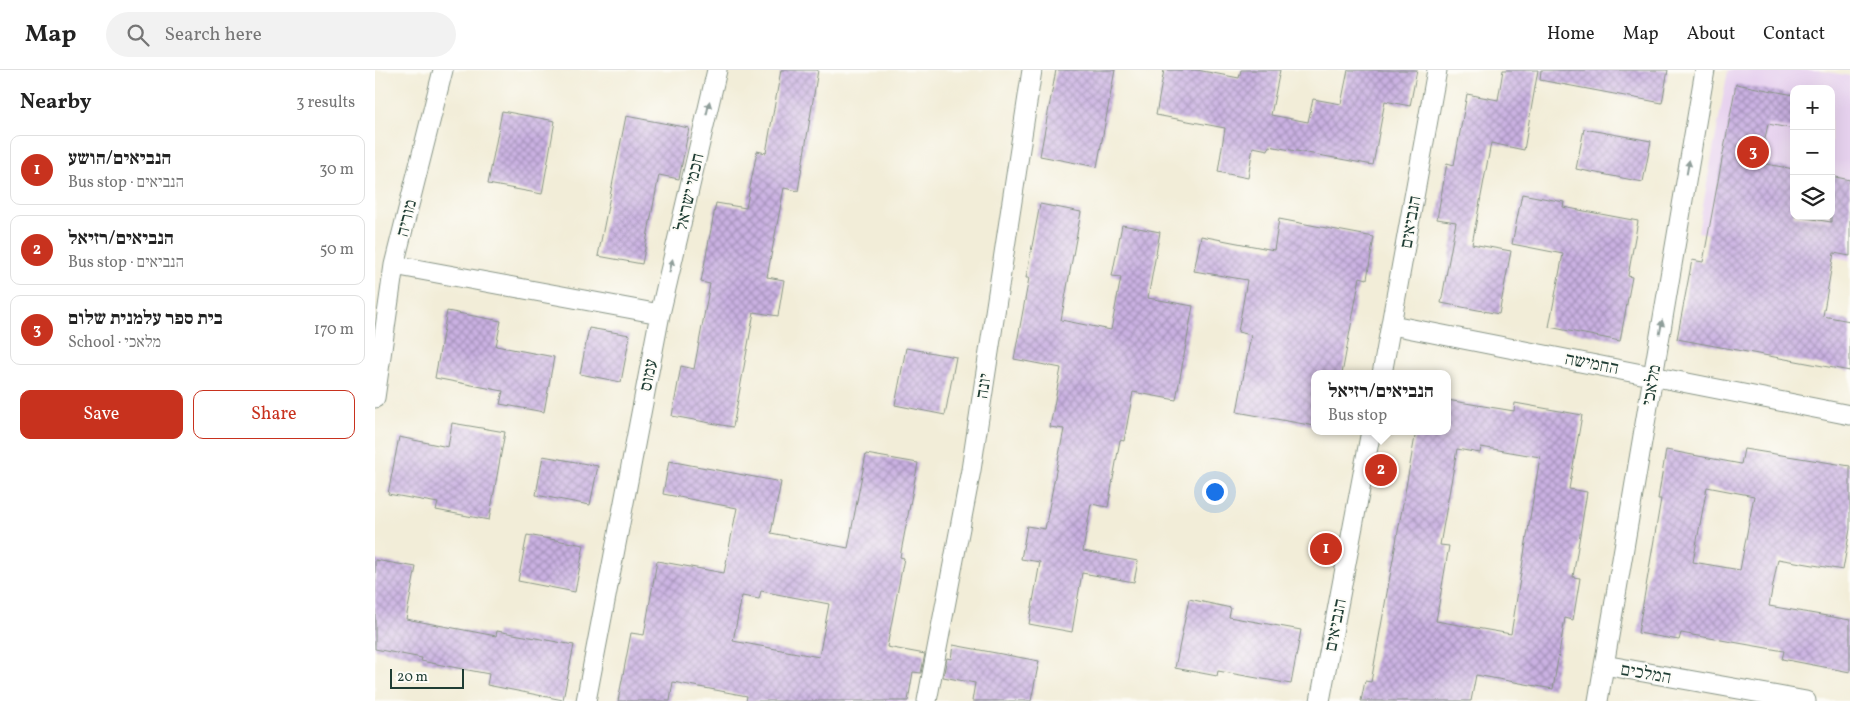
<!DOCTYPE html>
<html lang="en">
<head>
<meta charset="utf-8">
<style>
  :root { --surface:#fff; --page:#f2f2f2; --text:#222; --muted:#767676; --line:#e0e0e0; --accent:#c8321e }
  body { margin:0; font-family:Vollkorn,"Frank Ruhl Libre",serif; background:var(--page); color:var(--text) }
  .controls { position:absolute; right:15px; top:15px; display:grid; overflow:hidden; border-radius:10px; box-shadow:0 5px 20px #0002 }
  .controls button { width:45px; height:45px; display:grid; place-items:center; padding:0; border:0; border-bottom:1px solid var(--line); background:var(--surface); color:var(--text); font:25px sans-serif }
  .scale { position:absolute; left:15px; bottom:12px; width:74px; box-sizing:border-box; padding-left:5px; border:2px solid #1f3d34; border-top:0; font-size:14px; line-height:18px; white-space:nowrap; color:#1f3d34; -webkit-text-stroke:4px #fdfcf7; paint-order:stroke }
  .you { position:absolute; left:839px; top:421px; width:18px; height:18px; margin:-12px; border:4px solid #fff; border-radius:50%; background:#1a73e8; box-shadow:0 0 0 8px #1a73e833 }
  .badge { display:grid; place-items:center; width:32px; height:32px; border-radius:50%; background:var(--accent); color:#fff; font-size:16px; font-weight:700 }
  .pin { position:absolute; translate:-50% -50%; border:2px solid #fff; box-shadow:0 1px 5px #0006 }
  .popup { position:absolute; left:936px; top:300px; width:140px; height:65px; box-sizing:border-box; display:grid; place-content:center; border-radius:10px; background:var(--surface); filter:drop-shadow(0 1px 4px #0005); font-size:16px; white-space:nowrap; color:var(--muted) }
  .popup b { font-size:19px; color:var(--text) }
  .popup::after { content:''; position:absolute; left:50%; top:100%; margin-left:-10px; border:10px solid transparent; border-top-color:var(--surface) }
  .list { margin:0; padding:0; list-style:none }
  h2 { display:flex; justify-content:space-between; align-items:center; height:65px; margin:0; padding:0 20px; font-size:21px }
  h2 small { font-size:16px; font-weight:400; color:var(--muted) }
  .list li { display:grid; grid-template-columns:32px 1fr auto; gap:15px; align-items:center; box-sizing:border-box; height:70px; margin:0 10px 10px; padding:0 10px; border:1px solid var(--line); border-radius:10px }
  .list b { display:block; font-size:19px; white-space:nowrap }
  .list p { margin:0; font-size:16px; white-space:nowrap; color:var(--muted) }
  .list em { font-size:16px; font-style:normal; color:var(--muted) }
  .actions { display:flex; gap:10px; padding:15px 20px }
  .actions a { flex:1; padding:11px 0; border:1px solid var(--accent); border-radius:10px; text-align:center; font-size:18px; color:var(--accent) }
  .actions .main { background:var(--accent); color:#fff }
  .icon { flex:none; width:28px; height:28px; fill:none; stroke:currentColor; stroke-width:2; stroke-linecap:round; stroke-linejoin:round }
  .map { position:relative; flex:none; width:1475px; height:631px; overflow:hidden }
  header { display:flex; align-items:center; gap:30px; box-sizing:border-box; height:70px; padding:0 25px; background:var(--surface); border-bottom:1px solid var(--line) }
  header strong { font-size:24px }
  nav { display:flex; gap:28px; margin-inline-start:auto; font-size:18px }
  .search { width:350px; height:45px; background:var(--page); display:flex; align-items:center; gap:12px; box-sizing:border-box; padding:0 18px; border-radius:28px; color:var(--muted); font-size:19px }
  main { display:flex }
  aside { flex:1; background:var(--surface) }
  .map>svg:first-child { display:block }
  .built { fill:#e7d2ef; fill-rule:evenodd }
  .building { fill:url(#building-cross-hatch); fill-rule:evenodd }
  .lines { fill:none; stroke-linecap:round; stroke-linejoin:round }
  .minor-casing { stroke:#889586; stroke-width:21 }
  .minor { stroke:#fff; stroke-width:19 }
  .oneway { fill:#8f9e9a }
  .labels { text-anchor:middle; stroke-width:4; stroke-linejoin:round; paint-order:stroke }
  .street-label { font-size:18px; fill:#1f3d34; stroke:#fdfcf7 }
</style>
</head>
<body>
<header>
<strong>Map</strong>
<div class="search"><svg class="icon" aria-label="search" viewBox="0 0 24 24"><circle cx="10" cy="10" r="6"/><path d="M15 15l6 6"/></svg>Search here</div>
<nav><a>Home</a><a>Map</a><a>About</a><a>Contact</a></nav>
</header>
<main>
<aside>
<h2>Nearby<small>3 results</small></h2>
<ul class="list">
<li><span class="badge">1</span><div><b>הנביאים/הושע</b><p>Bus stop · הנביאים</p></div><em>30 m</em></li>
<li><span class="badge">2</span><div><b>הנביאים/רזיאל</b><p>Bus stop · הנביאים</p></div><em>50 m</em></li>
<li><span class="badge">3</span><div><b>בית ספר עלמנית שלום</b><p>School · מלאכי</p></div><em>170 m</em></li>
</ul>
<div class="actions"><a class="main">Save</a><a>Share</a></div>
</aside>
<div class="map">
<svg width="1475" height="631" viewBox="0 0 1475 631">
  <defs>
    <pattern id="building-cross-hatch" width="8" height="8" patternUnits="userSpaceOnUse" patternTransform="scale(1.25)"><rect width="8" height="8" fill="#cab1e2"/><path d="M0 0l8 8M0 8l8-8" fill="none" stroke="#a391b8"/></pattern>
  </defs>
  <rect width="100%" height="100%" fill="#fdfcf7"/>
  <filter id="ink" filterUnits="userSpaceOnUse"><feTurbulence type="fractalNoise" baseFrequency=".02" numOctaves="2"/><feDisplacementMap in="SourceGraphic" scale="10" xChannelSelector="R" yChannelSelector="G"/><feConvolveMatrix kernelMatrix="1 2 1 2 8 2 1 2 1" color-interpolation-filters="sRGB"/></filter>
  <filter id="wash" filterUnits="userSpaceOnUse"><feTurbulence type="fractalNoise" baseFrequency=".0096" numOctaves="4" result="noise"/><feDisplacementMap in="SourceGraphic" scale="20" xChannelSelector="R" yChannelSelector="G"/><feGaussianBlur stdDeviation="1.12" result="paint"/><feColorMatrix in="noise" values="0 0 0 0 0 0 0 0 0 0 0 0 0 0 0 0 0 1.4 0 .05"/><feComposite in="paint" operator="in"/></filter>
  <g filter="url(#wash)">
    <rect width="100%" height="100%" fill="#f2edd8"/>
    <path class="built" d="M1353,0H1443L1475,6V190L1323,162ZM1419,19H1456V146H1419Z"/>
    <g id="blocks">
      <path class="building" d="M406,0H443L423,121L409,118L392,207L409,210L403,246L379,242L358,357L297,346L306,296L319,299L335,214L326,212L341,133L371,138L382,81L391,83Z
        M681,0H740L722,97L665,86Z
        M789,0H822L864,8L866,0H905L896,45L933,52L938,29L966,34L973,0H1042L1035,36L1010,31L998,95L894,76L893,80L878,77L873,108L843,102L850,58L781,45Z
        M1128,0H1163L1149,80L1116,73L1097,174L1136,181L1124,244L1066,233L1081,152L1062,149L1072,93L1079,95L1092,24L1123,30Z
        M1166,0H1293L1287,33L1165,10Z
        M1361,14L1419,25V59L1393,54L1385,93L1419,99V146L1456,152V106L1475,110V186L1459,183L1448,246L1475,251V301L1302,269L1317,190L1328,192Z
        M127,41L180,51L167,124L113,114Z
        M251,46L314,58L304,109L284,105L267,194L223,186Z
        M1209,59L1276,71L1268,112L1201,99Z
        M1147,124L1189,132L1188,137L1263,151L1253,206L1257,207L1245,271L1174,257L1188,184L1137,174Z
        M665,134L706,142L686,250L736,260L746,207L737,206L747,155L785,162L773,228L818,236L801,330L758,322L749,371L745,370L733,437L716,434L708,481L763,491L759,512L707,503L697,562L654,554L665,492L646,489L652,456L670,459L689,359L675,357L686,298L639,289L654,208H651Z
        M904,149L999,167L992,209L985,207L967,304H940V356L862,342L876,265L863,262L872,210L819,201L826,166L899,180Z
        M72,241L126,251L121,276L179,287L169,342L125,334L128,321L60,308Z
        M214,258L255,265L246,312L205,304Z
        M531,278L581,287L570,345L520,335Z
        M1072,330L1139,341L1140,333L1207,345L1194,419L1212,422L1198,507L1205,508L1198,550L1190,548L1178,619L1101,605L1096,631H986L990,611L996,612L1041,361H1072ZM1106,377L1165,387L1136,564L1061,551L1074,476L1065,475L1082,379L1105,383Z
        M77,353L130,362L114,450L61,440L63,433L13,424L24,367L73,377Z
        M1369,379L1475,396V459L1468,500L1403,489L1394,536L1475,550V602L1407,589L1409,581L1306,563L1304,570L1263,563L1286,429H1283L1291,380L1366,394ZM1332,417L1379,426L1365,500L1318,492Z
        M491,384L543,393L525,487L529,488L512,577L550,584L546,603L538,602L533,631H371L372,626L298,612L295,631H243L256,563L269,565L282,491L349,503L362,438L288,424L294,391L406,412L396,463L473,478ZM386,521L454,534L444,587L358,571L367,526L384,529Z
        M168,386L223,396L215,435L161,425Z
        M152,465L209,475L200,522L143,511Z
        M0,490L41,497L31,549L121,566L122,561L199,575L188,630L112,615L114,604L46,591L47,588L0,579Z
        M814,529L856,538L854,547L926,560L916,614L843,601L842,606L800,598Z
        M578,575L664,591L656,631H597L600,613L568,607L572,588L576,589Z"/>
    </g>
  </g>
  <g filter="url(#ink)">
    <use href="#blocks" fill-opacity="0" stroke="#889586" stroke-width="1"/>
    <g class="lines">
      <defs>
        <path id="minor" d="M19,195L285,244L211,631
          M285,244L342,0
          M1017,255L1475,345
          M1007,304L1062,0
          M0,328L19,195L68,0
          M1229,595L1431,631
          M552,631L596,400L657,0
          M945,631L996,361
          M1223,631L1330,0"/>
      </defs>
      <use href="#minor" class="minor-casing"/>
      <use href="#minor" class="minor"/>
    </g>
    <defs><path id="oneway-solid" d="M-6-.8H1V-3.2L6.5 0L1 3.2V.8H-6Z" transform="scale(1.25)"/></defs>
    <g class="oneway">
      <use href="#oneway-solid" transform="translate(333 38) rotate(-77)"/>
      <use href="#oneway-solid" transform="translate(1313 97) rotate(-80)"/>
      <use href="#oneway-solid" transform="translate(296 196) rotate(-77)"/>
      <use href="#oneway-solid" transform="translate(1286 257) rotate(-80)"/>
    </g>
  </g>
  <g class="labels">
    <g class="street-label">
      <text transform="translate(314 122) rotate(-77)" y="6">חכמי ישראל</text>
      <text transform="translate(31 148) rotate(-76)" y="6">מוריה</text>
      <text transform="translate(1035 152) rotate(-80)" y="6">הנביאים</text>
      <text transform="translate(1217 293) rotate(11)" y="6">החמישה</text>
      <text transform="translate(273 305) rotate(-79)" y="6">עמוס</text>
      <text transform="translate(1276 315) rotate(-80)" y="6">מלאכי</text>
      <text transform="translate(608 316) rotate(-81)" y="6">יונה</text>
      <text transform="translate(960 555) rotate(-79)" y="6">הנביאים</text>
      <text transform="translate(1271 603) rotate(10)" y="6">המלכים</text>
    </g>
  </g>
</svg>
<div class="controls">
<button>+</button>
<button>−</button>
<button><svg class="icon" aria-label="layers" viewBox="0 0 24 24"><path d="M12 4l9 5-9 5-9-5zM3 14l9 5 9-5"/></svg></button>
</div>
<div class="scale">20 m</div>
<div class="you"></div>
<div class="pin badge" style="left:951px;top:479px">1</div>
<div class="pin badge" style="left:1006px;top:400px">2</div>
<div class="popup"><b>הנביאים/רזיאל</b>Bus stop</div>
<div class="pin badge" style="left:1378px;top:82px">3</div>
</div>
</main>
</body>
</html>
